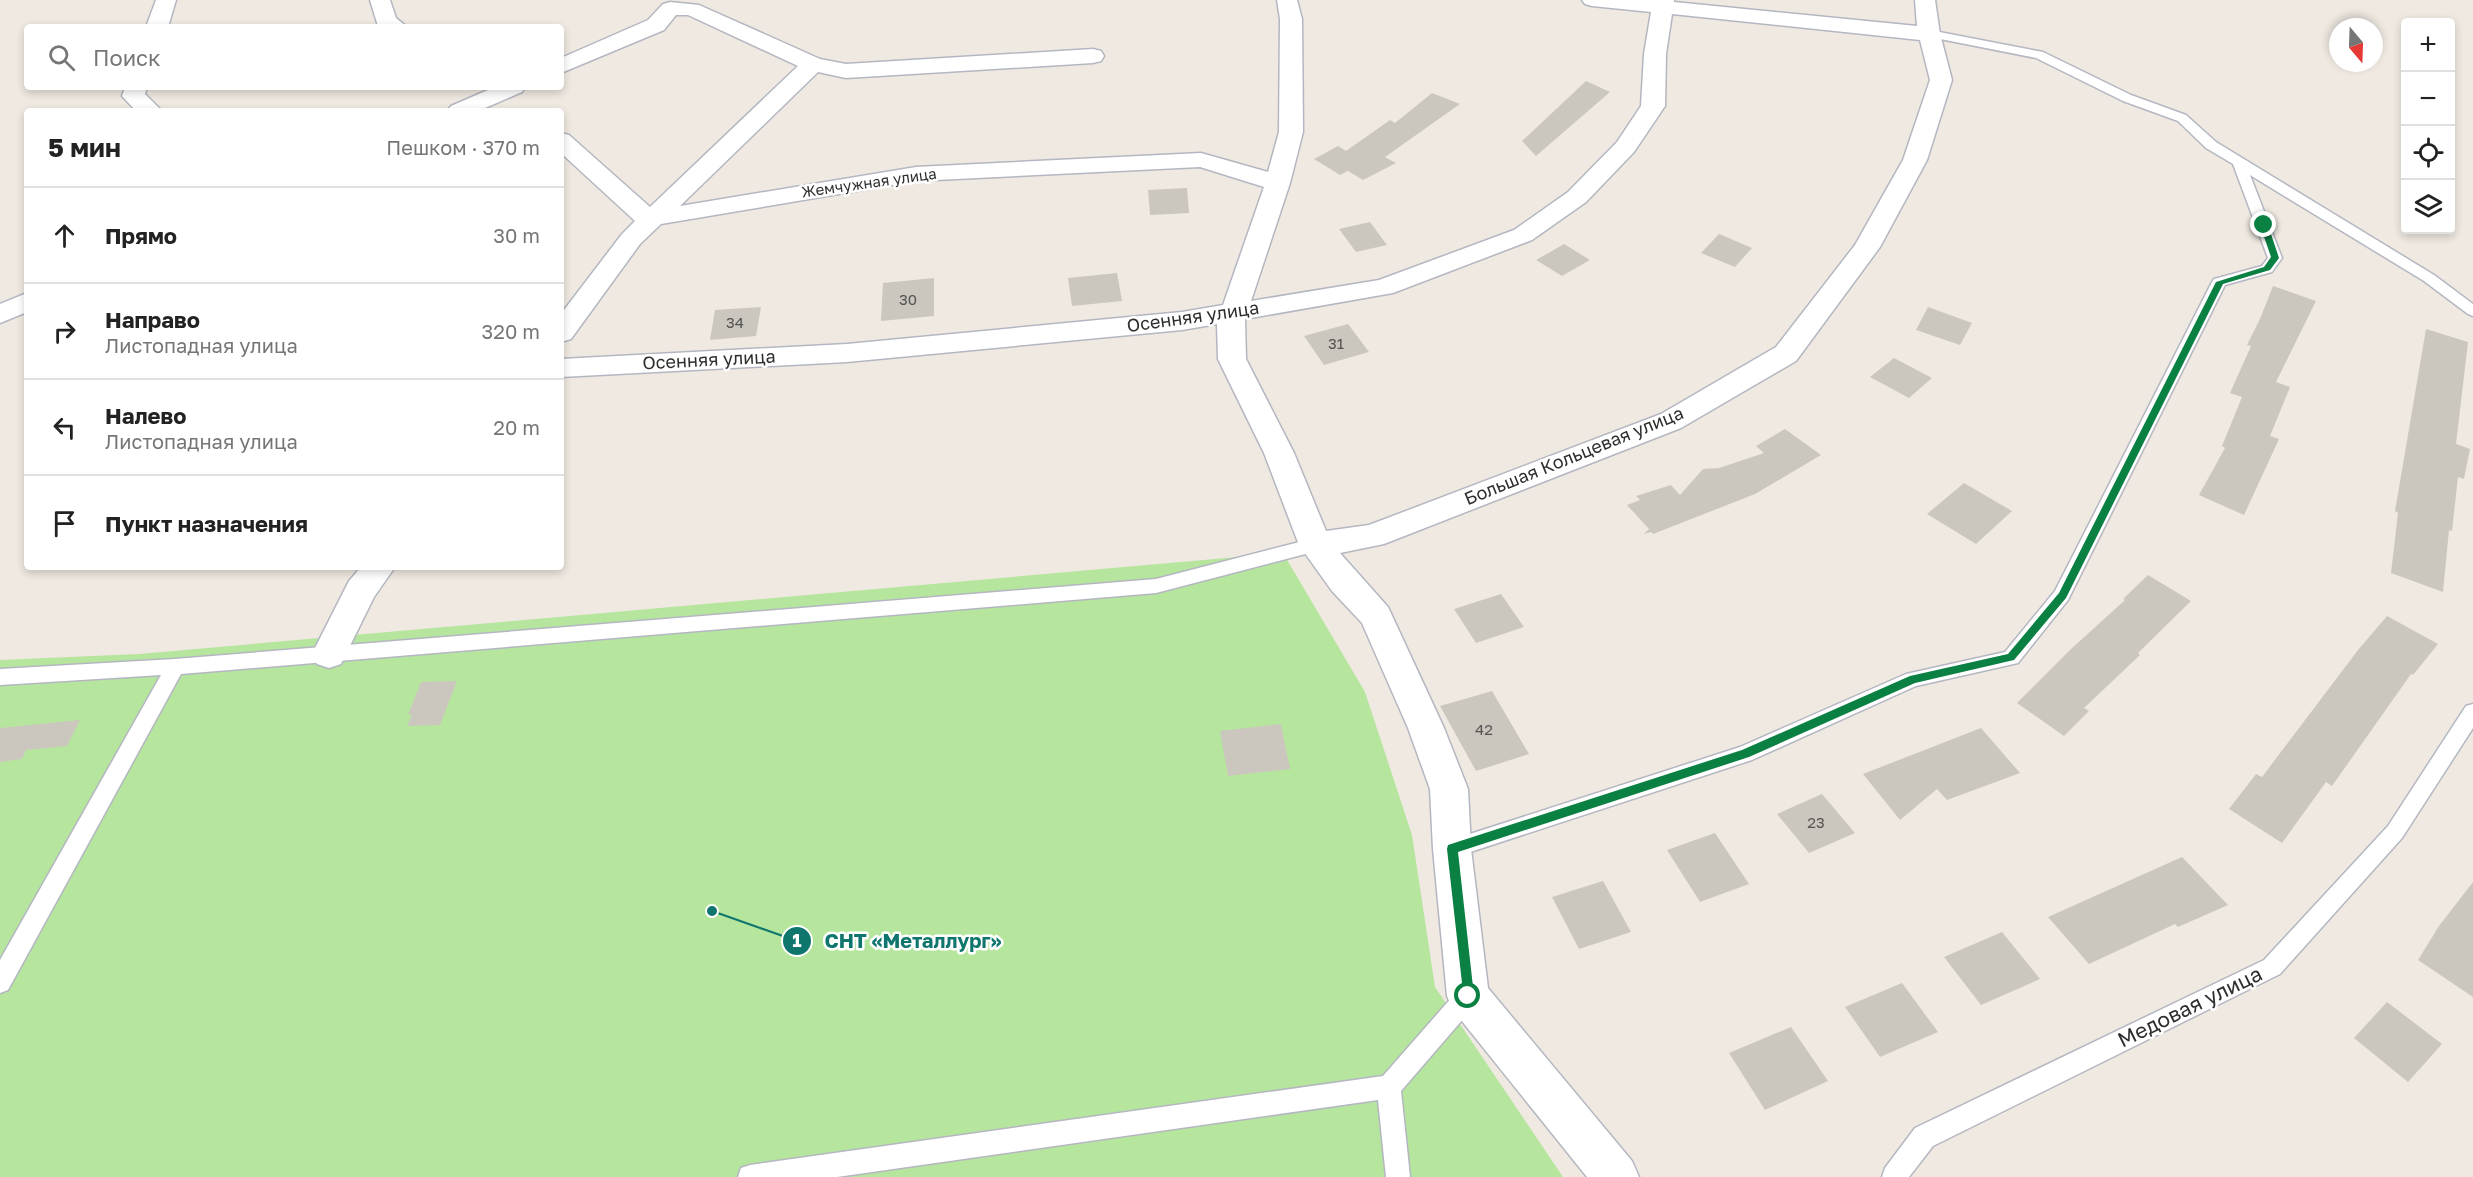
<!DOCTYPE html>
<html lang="ru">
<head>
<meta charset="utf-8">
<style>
  :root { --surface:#fff; --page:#f6f6f6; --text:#222; --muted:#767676; --line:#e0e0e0 }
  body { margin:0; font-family:"Golos Text",sans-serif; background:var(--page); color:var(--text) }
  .controls { position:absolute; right:18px; top:18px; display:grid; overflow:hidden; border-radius:6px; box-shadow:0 3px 9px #0003 }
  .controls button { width:54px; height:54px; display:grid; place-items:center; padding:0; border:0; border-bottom:2px solid var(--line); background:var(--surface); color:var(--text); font:30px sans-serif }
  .compass { position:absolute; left:2329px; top:18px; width:54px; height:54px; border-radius:50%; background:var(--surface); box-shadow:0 3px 9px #0003; rotate:161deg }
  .stop { position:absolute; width:18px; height:18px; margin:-14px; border:4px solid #0b8043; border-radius:50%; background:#fff }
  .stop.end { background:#0b8043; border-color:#fff; box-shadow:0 2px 6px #0008 }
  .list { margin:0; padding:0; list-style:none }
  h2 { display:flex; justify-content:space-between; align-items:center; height:78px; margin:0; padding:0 24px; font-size:26px }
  h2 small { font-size:20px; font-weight:400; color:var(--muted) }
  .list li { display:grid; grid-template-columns:39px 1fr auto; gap:18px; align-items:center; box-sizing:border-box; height:96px; padding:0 24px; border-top:2px solid var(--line) }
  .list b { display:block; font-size:22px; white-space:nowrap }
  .list p { margin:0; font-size:20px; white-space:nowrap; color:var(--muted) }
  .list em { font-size:20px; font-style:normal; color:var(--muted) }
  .icon { flex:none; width:33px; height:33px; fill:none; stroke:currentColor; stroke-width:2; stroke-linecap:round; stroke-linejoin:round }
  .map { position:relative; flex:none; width:2473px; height:1177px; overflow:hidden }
  .search { position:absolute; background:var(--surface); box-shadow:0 3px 9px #0003; left:24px; top:24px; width:540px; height:66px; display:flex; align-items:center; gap:15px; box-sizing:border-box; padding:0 21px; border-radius:6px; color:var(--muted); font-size:22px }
  .panel { position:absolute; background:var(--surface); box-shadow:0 3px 9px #0003; left:24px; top:108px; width:540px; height:462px; border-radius:6px }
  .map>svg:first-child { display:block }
  .green { fill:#b6e59e }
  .building { fill:#cbc7bf }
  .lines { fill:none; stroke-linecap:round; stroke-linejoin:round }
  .service-casing { stroke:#b4b7c1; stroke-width:3 }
  .minor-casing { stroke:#b4b7c1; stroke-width:3 }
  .service { fill:#fff; fill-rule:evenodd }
  .minor { fill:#fff; fill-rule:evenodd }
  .route { fill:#0b8043 }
  .labels { text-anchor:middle; stroke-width:5; stroke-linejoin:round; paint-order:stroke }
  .far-street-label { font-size:15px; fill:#2e2e2e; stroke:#fff }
  .number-label { font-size:15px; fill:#555452 }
  .street-label { font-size:18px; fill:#2e2e2e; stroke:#fff }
  .near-street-label { font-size:21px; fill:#2e2e2e; stroke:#fff }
  .leader { fill:none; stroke:#0f766e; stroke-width:2 }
  .callout-dot { fill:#0f766e; stroke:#fff; stroke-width:2 }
  .mark-label { font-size:18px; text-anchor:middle; font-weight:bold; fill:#fff }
  .callout-label { font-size:20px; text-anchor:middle; font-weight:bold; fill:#0f766e; stroke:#fff; stroke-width:5; stroke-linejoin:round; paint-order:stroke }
</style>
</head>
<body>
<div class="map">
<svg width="2473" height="1177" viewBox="0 0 2473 1177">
  <rect width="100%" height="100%" fill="#efe9e1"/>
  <path class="green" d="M1283,553L1365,692L1412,835L1435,987L1563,1177H0V660L139,654Z"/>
  <path class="building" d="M1586,81L1610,92L1536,156L1522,141Z
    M1432,93L1460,104L1385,157L1396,163L1363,180L1348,171L1340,175L1314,159L1338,146L1346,151L1390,120L1395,123Z
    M1187,188L1189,213L1150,215L1148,190Z
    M1370,222L1387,245L1356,252L1339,229Z
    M1719,234L1752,248L1735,267L1701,253Z
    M1564,244L1590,260L1562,276L1536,260Z
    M1117,273L1122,301L1072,306L1068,278Z
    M934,278V316L881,321L883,283Z
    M2273,286L2316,301L2276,382L2290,387L2270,436L2279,439L2244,515L2199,495L2225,448L2222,446L2242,397L2230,393L2251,346L2247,345L2260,319Z
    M761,307L756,336L710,340L715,310Z
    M1928,307L1972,323L1960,345L1916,330Z
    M1348,324L1369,352L1324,365L1304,336Z
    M2426,329L2468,342L2456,444L2470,449L2464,479L2458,477L2452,531L2449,530L2443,592L2391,573L2398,513L2395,511Z
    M1894,358L1932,378L1909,398L1870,377Z
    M1785,429L1821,455L1755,494L1653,534L1651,532L1644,534L1649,529L1627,505L1640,500L1636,496L1671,485L1680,495L1703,469L1719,468L1764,453L1756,446Z
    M1964,483L2012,511L1976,544L1927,514Z
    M2148,575L2191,601L2138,653L2140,655L2084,708L2089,711L2064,736L2017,703L2071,649L2125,600L2123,599Z
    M1501,594L1524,627L1476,643L1454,609Z
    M2387,616L2438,644L2413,675L2411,674L2332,786L2326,782L2282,843L2229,809L2256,774L2262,777L2358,650Z
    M457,681L440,725L407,726L412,715H408L421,682Z
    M1492,691L1529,754L1476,771L1440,706Z
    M80,720L67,746L26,750L22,759L0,762V728Z
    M1281,724L1290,769L1228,776L1220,731Z
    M1981,728L2020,773L1947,800L1937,789L1900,820L1863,774Z
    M1822,794L1855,833L1809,853L1777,814Z
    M1715,833L1749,884L1700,902L1667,850Z
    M2182,857L2228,905L2178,927L2175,924L2089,964L2048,917Z
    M1603,881L1631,932L1579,949L1552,897Z
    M2473,882V997L2418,960L2439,926Z
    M2002,932L2040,979L1981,1005L1944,957Z
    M1902,983L1938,1032L1880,1057L1845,1007Z
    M2387,1002L2442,1044L2408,1082L2354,1038Z
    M1791,1027L1828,1081L1765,1110L1729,1053Z"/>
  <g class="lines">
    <defs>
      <path id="service" d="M1929,30L2043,52L2131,95L2186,115L2216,142L2434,275L2473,304V316L2468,314L2424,281L2250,175L2282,258L2272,272L2225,285L2068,600L2018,663L1916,686L1752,760L1452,858L1445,856L1442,849L1445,842L1740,747L1906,674L2005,652L2055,591L2212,282L2214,279L2262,266L2268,258L2233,164L2206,148L2178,121L2123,101L2036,58L1925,36L1923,34Z
        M1315,538L1321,540L1324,545L1321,550L1156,593L181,674L8,990L0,993V960L161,675L0,685V669L175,659L1156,579Z
        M2473,704V728L2402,838L2280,974L1933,1146L1909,1177H1882L1885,1168L1915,1128L2264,960L2388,826L2466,706Z
        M1468,985L1476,988L1479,996L1476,1004L1401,1091L1410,1177H1386L1378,1100L837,1177H738L741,1168L750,1165L1383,1076L1460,988Z"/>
      <path id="minor" d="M156,0H176L168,27H146Z
        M370,0H390L396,18L407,27L378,26Z
        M1277,0H1297L1302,19L1303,132L1290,183L1251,301L1379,280L1514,230L1568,192L1617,142L1641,106L1644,54L1651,12L1592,6L1585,4L1582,0H1674V2L1917,26L1915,0H1935L1940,34L1952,80L1927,160L1880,247L1796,361L1681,428L1384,544L1340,553L1388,607L1444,728L1468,789L1471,849L1488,988L1632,1161L1639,1177H1587L1453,1010L1447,996L1433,849L1430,789L1408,728L1362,623L1332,591L1299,545L1264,453L1218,359L1217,324L1182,330L847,362L561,377V359L847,344L1182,312L1223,305L1264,187L1200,167L916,181L661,224L640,244L571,339L561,342V314L622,234L635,221L561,153V133L569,135L650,207L798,66L688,15H676L664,30L561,73V58L648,20L663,4L670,2L699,5L820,59L846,64L1093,49L1101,51L1104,56L1101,61L1093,63L846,78L818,72L680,206L916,167L1201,153L1268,172L1279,132L1280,19ZM1672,14L1920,40L1930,80L1903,160L1855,245L1776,347L1661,414L1369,525L1326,531L1294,453L1246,359L1245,319L1393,293L1532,240L1586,202L1634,152L1665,106L1666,54Z
        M125,87H147L145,94L162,111H136L122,96Z
        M495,87H525L522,92L478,111H447L451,106Z
        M27,293V312L0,323V304Z
        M361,567H395L374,597L341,664L329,668L317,664L312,654L349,581Z"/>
    </defs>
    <use href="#service" class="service-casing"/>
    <use href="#minor" class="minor-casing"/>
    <use href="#service" class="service"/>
    <use href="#minor" class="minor"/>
  </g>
  <path class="route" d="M2264,222L2268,225L2279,258L2270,270L2223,284L2066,598L2014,660L1915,683L1749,757L1458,852L1474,996L1472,1001H1464L1447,849L1448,845L1742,750L1910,676L2008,654L2059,593L2216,282L2264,267L2271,257L2260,225Z"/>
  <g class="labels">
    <g class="far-street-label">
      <text transform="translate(869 183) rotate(-8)" y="5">Жемчужная улица</text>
    </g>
    <g class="number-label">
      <text x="908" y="305">30</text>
      <text x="735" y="328">34</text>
      <text x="1336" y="349">31</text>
      <text x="1484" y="735">42</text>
      <text x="1816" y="828">23</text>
    </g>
    <g class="street-label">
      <text transform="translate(1193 317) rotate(-8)" y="6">Осенняя улица</text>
      <text transform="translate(709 360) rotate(-3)" y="6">Осенняя улица</text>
      <text transform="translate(1574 456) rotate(-22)" y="6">Большая Кольцевая улица</text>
    </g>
    <g class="near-street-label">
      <text transform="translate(2190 1007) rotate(-26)" y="7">Медовая улица</text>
    </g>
  </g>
  <path class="leader" d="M712 911L797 941"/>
  <g class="callout-dot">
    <circle cx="712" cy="911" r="6"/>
    <circle cx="797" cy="941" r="15"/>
  </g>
  <g class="mark-label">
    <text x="797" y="947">1</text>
  </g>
  <g class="callout-label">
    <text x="913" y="948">СНТ «Металлург»</text>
  </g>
</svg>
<div class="controls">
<button>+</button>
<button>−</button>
<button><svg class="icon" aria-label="locate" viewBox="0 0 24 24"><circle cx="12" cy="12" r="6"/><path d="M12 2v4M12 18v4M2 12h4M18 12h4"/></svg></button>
<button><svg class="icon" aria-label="layers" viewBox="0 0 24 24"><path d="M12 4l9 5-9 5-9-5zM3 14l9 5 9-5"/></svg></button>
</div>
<svg class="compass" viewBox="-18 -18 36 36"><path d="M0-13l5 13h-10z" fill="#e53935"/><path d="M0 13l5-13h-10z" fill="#767676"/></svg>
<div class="stop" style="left:1468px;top:996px"></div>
<div class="stop end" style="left:2264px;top:225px"></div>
<div class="search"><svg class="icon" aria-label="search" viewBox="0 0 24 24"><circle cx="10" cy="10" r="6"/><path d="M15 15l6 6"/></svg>Поиск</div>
<section class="panel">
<h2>5 мин<small>Пешком · 370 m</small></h2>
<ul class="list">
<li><svg class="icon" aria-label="ahead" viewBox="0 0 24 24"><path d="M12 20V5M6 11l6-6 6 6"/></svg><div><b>Прямо</b></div><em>30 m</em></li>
<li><svg class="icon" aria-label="right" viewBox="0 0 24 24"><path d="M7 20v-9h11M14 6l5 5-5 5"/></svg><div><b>Направо</b><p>Листопадная улица</p></div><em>320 m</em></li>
<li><svg class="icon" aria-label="left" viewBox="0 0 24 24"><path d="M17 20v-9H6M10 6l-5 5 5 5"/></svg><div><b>Налево</b><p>Листопадная улица</p></div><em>20 m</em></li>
<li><svg class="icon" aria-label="arrive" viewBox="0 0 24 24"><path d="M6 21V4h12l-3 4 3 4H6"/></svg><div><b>Пункт назначения</b></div></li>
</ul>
</section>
</div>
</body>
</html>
